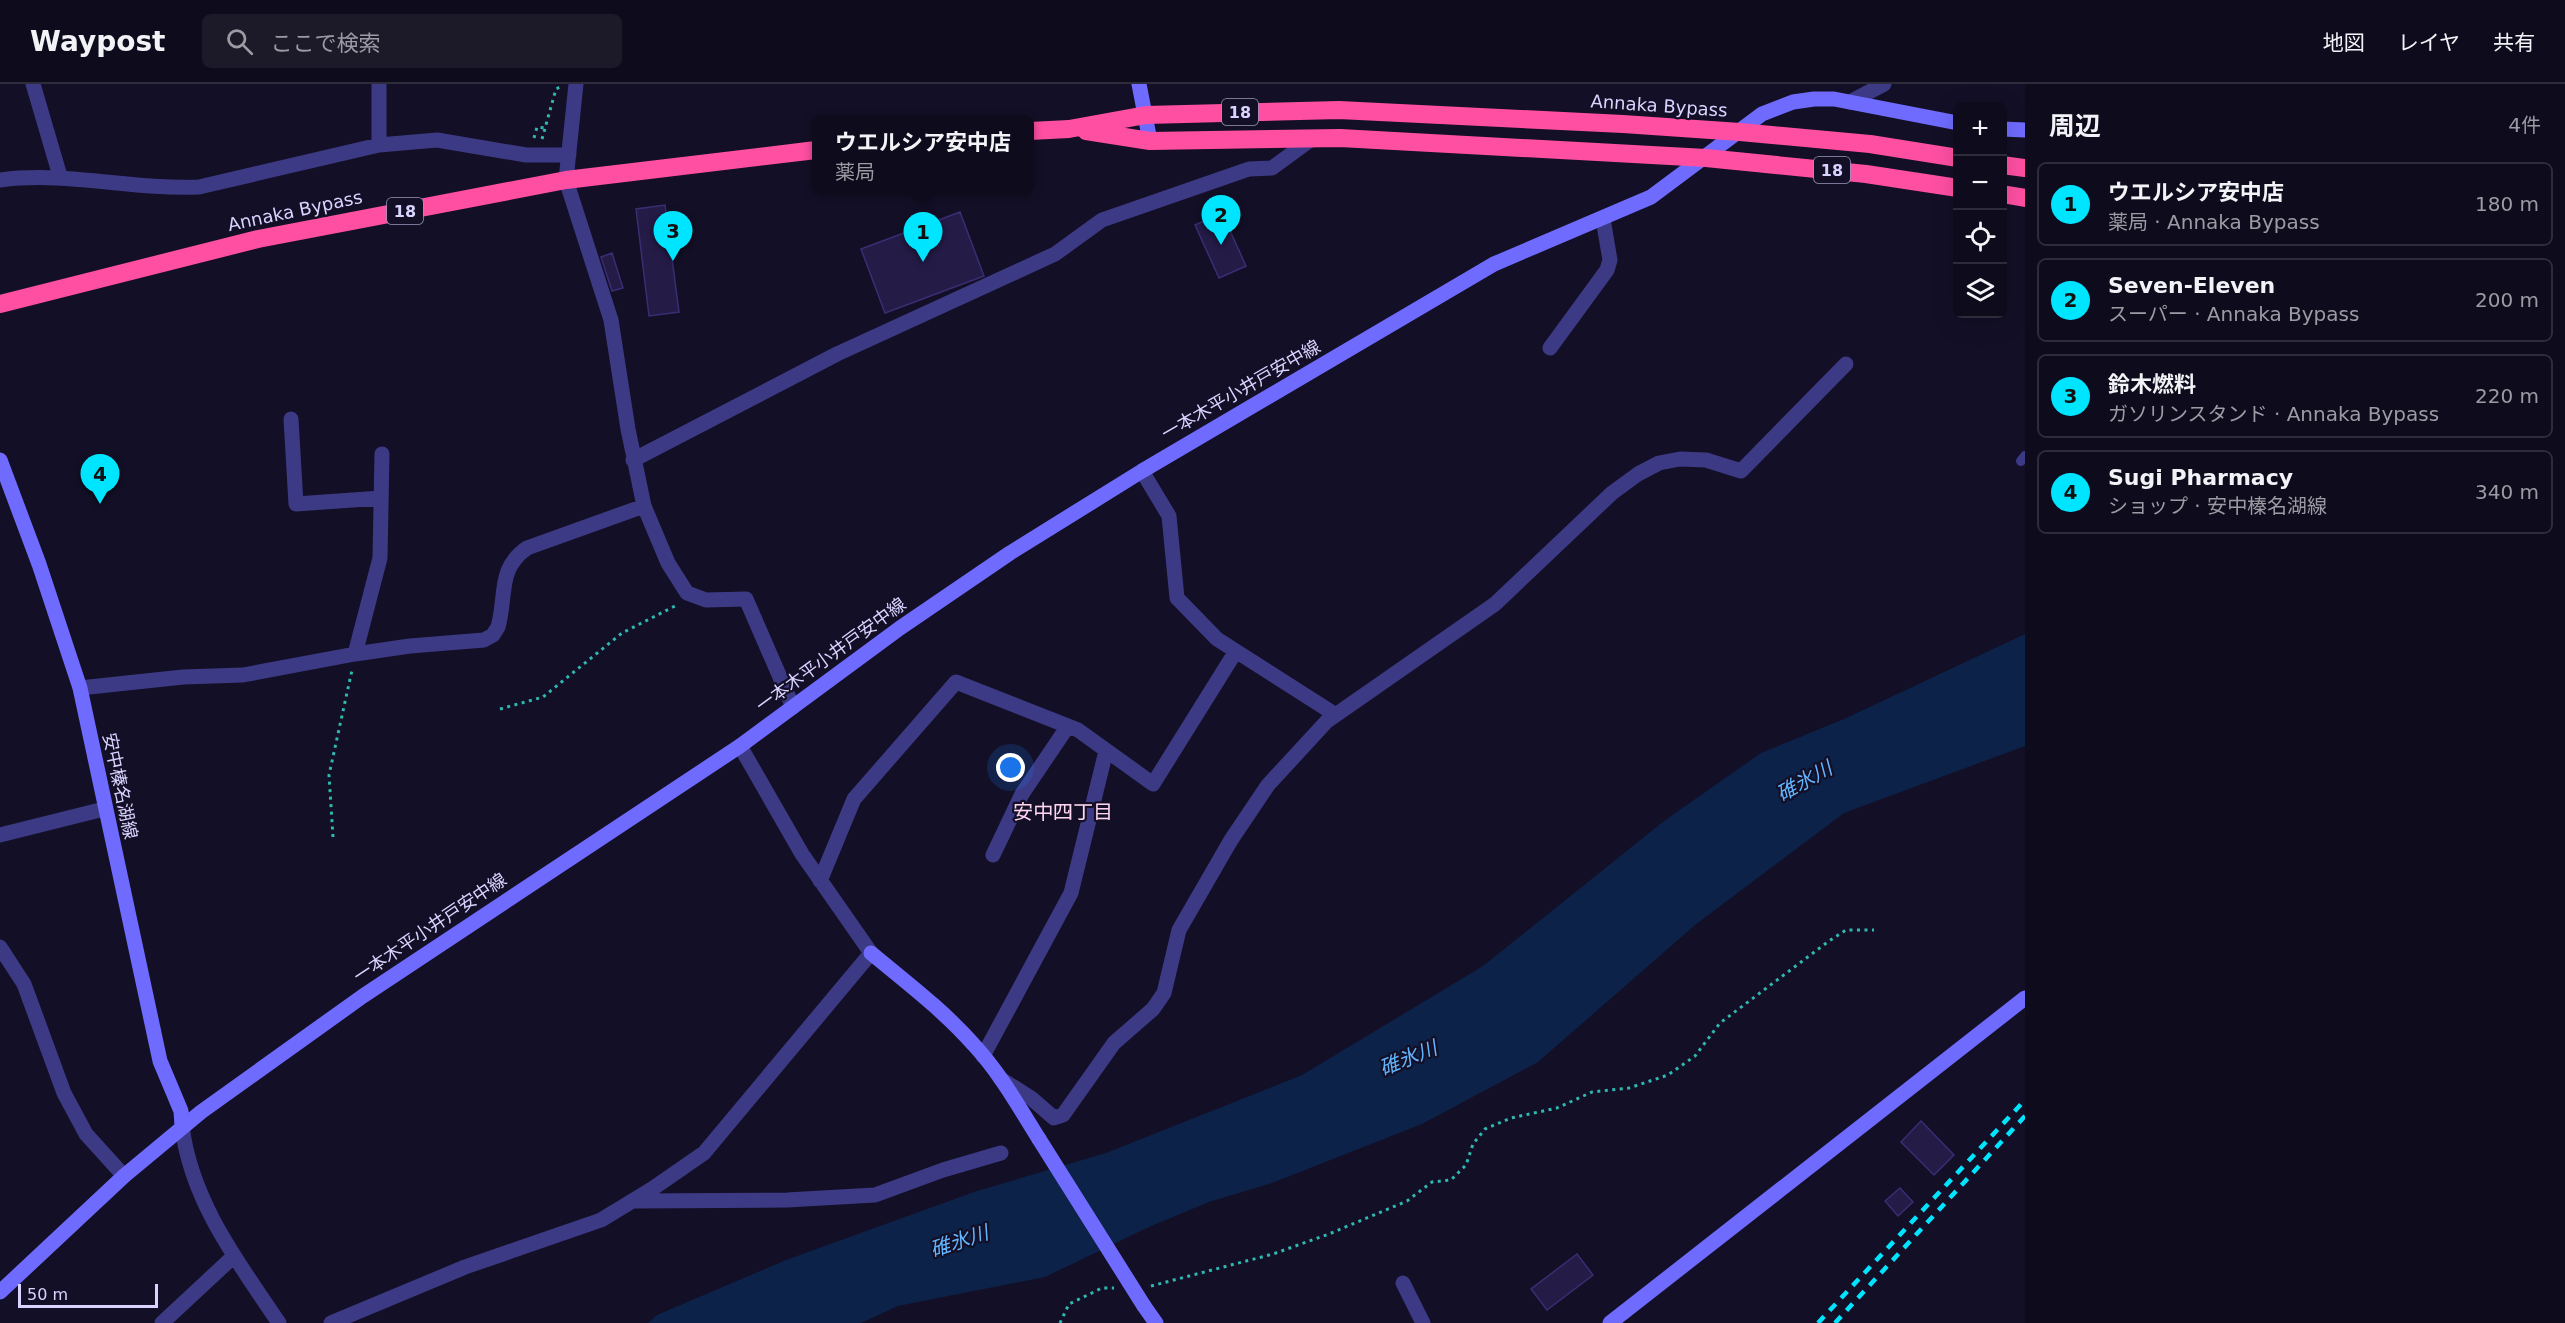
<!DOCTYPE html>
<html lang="ja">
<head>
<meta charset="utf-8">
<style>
  :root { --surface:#0e0b1c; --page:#1c1929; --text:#f1f3f6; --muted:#9b9ba3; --line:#2e2b3b; --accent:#00e5ff }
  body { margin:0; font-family:"DejaVu Sans","Noto Sans JP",sans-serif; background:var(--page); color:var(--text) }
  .controls { position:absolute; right:18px; top:18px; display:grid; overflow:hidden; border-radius:9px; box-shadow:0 6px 24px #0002 }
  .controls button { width:54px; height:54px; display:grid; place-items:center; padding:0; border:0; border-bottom:2px solid var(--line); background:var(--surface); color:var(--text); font:30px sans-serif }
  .scale { position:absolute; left:18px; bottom:15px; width:140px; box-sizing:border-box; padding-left:6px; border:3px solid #d9d4ff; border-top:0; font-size:16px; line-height:21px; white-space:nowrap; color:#d9d4ff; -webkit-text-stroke:4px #130f26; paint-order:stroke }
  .you { position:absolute; left:1011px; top:684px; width:21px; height:21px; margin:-15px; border:4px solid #fff; border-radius:50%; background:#1a73e8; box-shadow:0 0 0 9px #1a73e833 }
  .badge { display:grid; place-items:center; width:39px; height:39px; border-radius:50%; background:var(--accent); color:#111; font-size:20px; font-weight:700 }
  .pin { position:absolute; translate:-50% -50px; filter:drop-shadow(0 2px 3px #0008) }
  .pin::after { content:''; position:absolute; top:32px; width:21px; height:18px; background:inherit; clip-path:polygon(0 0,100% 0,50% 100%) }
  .popup { position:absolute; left:812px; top:31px; width:222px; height:78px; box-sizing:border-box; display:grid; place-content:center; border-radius:9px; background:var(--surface); filter:drop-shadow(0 2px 4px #0005); font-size:20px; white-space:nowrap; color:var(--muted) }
  .popup b { font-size:22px; color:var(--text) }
  .popup::after { content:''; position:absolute; left:50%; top:100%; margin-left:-12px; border:12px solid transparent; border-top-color:var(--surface) }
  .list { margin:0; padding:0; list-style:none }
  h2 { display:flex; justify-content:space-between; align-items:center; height:78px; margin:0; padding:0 24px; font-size:26px }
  h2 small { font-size:20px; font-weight:400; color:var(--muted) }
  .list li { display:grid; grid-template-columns:39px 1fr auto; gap:18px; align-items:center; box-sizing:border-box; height:84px; margin:0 12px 12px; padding:0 12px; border:2px solid var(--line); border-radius:9px }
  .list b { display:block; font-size:22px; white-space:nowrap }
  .list p { margin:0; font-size:20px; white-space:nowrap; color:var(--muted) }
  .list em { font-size:20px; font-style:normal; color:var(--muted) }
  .icon { flex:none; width:33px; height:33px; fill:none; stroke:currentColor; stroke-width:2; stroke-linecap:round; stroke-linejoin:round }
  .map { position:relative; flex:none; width:2025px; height:1239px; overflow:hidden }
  header { display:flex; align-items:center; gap:36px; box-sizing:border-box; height:84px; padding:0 30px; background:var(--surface); border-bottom:2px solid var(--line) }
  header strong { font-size:28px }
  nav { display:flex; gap:33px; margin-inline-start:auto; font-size:21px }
  .search { width:420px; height:54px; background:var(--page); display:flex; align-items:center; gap:15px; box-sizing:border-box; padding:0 21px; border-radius:9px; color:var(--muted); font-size:22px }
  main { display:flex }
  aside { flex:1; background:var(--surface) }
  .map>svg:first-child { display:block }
  .water { fill:#0c2248 }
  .building { fill:#241b47; stroke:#3b2d73; stroke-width:1.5 }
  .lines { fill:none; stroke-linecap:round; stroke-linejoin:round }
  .path { stroke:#2fb8b0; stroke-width:3; stroke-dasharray:3 4.5; stroke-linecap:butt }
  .lane { stroke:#3d3a85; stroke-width:10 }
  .street { stroke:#3d3a85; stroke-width:15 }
  .secondary { stroke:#6f6bff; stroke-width:15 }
  .highway { stroke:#ff4fa3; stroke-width:18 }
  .rail { stroke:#00e5ff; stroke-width:4.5; stroke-dasharray:9 8; stroke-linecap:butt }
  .secondary-bridge { stroke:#6f6bff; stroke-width:15 }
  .labels { text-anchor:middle; stroke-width:4.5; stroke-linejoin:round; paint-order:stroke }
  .shield { fill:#130f26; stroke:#9e99be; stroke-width:1.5 }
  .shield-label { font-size:16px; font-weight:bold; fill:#d9d4ff }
  .street-label { font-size:18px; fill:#d9d4ff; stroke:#130f26 }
  .water-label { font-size:20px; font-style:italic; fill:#62b6ff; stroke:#130f26 }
  .neighbourhood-label { font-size:20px; fill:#ffd6f0; stroke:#130f26 }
</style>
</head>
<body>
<header>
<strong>Waypost</strong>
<div class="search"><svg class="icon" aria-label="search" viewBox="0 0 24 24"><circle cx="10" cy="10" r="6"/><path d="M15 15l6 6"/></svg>ここで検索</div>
<nav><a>地図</a><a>レイヤ</a><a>共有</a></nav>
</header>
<main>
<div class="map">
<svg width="2025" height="1239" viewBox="0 0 2025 1239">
  <rect width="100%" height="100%" fill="#130f26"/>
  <path class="water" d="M2025,550V662L1844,729L1695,841L1538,978L1422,1040L1272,1099L1209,1118L1149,1143L1045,1193L898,1222L861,1239H648L657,1231L786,1176L974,1108L1106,1069L1302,991L1483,882L1664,737L1761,669L1844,635Z"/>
  <path class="building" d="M665,121L679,228L649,232L636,125Z
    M960,128L984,192L885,229L861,165Z
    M1222,129L1246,182L1219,194L1195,141Z
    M612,169L623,204L612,207L601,173Z
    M1921,1037L1954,1071L1934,1091L1901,1058Z
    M1900,1104L1913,1118L1898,1132L1885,1117Z
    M1577,1170L1593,1191L1547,1226L1531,1205Z"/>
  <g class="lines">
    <path class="path" d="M534,54L537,43L545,44
      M542,55L556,5L560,3
      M500,625L543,613L622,549L677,521
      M333,753L329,691L352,586
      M1151,1202L1273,1170L1329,1150L1407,1117L1432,1098L1451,1096L1466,1081L1473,1060L1485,1045L1511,1034L1557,1024L1592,1008L1629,1004L1668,991L1695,972L1720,939L1829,857L1846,846H1874
      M1060,1239L1069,1220L1102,1204H1114"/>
    <path class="lane" d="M2021,377L2025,372"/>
    <path class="street" d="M33,0L60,92
      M379,0V61
      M576,0L566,96L611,236L628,345L644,422L668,479L687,509L706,516L746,515L793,623
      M1850,18L1884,0
      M0,96C67,87 132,106 199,103L379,61L437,56L526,71H569
      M1550,264L1607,186L1610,176L1603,135
      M291,335L296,420L381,414
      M633,376L837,270L1055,170L1102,136L1249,85L1272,84L1313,54
      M1142,387L1169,432L1177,514L1217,555L1336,631
      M355,570L380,474L382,370
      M80,604L183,593L243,591L355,570L410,562L484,556L493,551L498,543C507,511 497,485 527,464L644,422
      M0,751L104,725
      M993,771L1022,710L1068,642
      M820,797L854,715L956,598L1078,646L1153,700L1236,567
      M0,863L24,900L64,1009L86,1050L124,1092
      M983,972L1071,809L1106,667
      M1001,995L1031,1014L1054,1034L1063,1031L1114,959L1153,925L1164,909L1179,846L1231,756L1268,701L1327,637L1495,520L1612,409L1638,390L1659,379L1680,375L1706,376L1741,387L1846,280
      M182,1042C191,1117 238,1178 279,1239
      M636,1117L787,1116L875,1111L943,1086L1001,1069
      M1403,1199L1423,1239
      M162,1239L234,1172
      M331,1239L465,1183L601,1136L652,1105L704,1069L871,869L802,770L740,662"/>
    <path class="secondary" d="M1139,0L1150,57
      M2002,45L2025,46
      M0,376L39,480L80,604L160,977L181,1027L182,1042
      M871,869C906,898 943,926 974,961C1000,989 1019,1023 1039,1055
      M0,1208L124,1092L201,1028L363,912L740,662L900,544L1010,469L1142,387L1494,180L1651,113L1762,30L1793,18L1814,15H1834L1958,39
      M1144,1222L1156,1239
      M1610,1239L2025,914"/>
    <path class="highway" d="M1030,47L1069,45L1146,31L1339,26L1623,40L1740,48L1870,60L1958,74
      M1086,47L1150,57L1340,54L1706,74L1866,90L1958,104
      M2002,81L2025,84
      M2002,110L2025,114
      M0,220L258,155L566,96L816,66"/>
    <path class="rail" d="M1818,1239L2025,1016
      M1835,1239L2025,1032"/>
    <path class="secondary-bridge" d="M1039,1055L1144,1222"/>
  </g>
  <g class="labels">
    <g class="shield">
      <rect x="1222" y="15" width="36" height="26" rx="4.5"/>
      <rect x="1814" y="73" width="36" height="26" rx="4.5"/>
      <rect x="387" y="114" width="36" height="26" rx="4.5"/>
    </g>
    <g class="shield-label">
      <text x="1240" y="34">18</text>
      <text x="1832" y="92">18</text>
      <text x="405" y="133">18</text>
    </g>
    <g class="street-label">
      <text transform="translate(1659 22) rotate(4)" y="6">Annaka Bypass</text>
      <text transform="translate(295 127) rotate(-12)" y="6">Annaka Bypass</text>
      <text transform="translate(1241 306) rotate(-30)" y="6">一本木平小井戸安中線</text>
      <text transform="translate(831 571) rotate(-36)" y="6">一本木平小井戸安中線</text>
      <text transform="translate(120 702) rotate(78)" y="6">安中榛名湖線</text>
      <text transform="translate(430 844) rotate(-34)" y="6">一本木平小井戸安中線</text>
    </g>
    <g class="water-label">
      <text transform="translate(1804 697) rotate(-29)" y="7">碓氷川</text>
      <text transform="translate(1408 974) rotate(-22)" y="7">碓氷川</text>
      <text transform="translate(959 1157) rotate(-18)" y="7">碓氷川</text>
    </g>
    <g class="neighbourhood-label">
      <text x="1063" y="735">安中四丁目</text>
    </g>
  </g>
</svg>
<div class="controls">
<button>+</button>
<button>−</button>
<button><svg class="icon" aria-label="locate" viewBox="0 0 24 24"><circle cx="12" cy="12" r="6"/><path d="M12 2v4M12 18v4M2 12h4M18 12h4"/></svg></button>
<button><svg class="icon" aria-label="layers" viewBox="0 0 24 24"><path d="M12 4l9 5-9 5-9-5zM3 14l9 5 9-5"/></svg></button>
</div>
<div class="scale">50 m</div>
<div class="you"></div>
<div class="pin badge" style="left:923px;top:178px">1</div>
<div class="popup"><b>ウエルシア安中店</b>薬局</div>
<div class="pin badge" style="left:1221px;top:161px">2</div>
<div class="pin badge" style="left:673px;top:177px">3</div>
<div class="pin badge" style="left:100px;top:420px">4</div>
</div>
<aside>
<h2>周辺<small>4件</small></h2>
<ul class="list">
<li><span class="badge">1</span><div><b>ウエルシア安中店</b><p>薬局 · Annaka Bypass</p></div><em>180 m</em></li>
<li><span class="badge">2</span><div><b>Seven-Eleven</b><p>スーパー · Annaka Bypass</p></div><em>200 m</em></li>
<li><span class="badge">3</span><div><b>鈴木燃料</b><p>ガソリンスタンド · Annaka Bypass</p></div><em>220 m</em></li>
<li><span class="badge">4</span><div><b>Sugi Pharmacy</b><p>ショップ · 安中榛名湖線</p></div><em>340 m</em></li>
</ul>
</aside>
</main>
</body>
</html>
